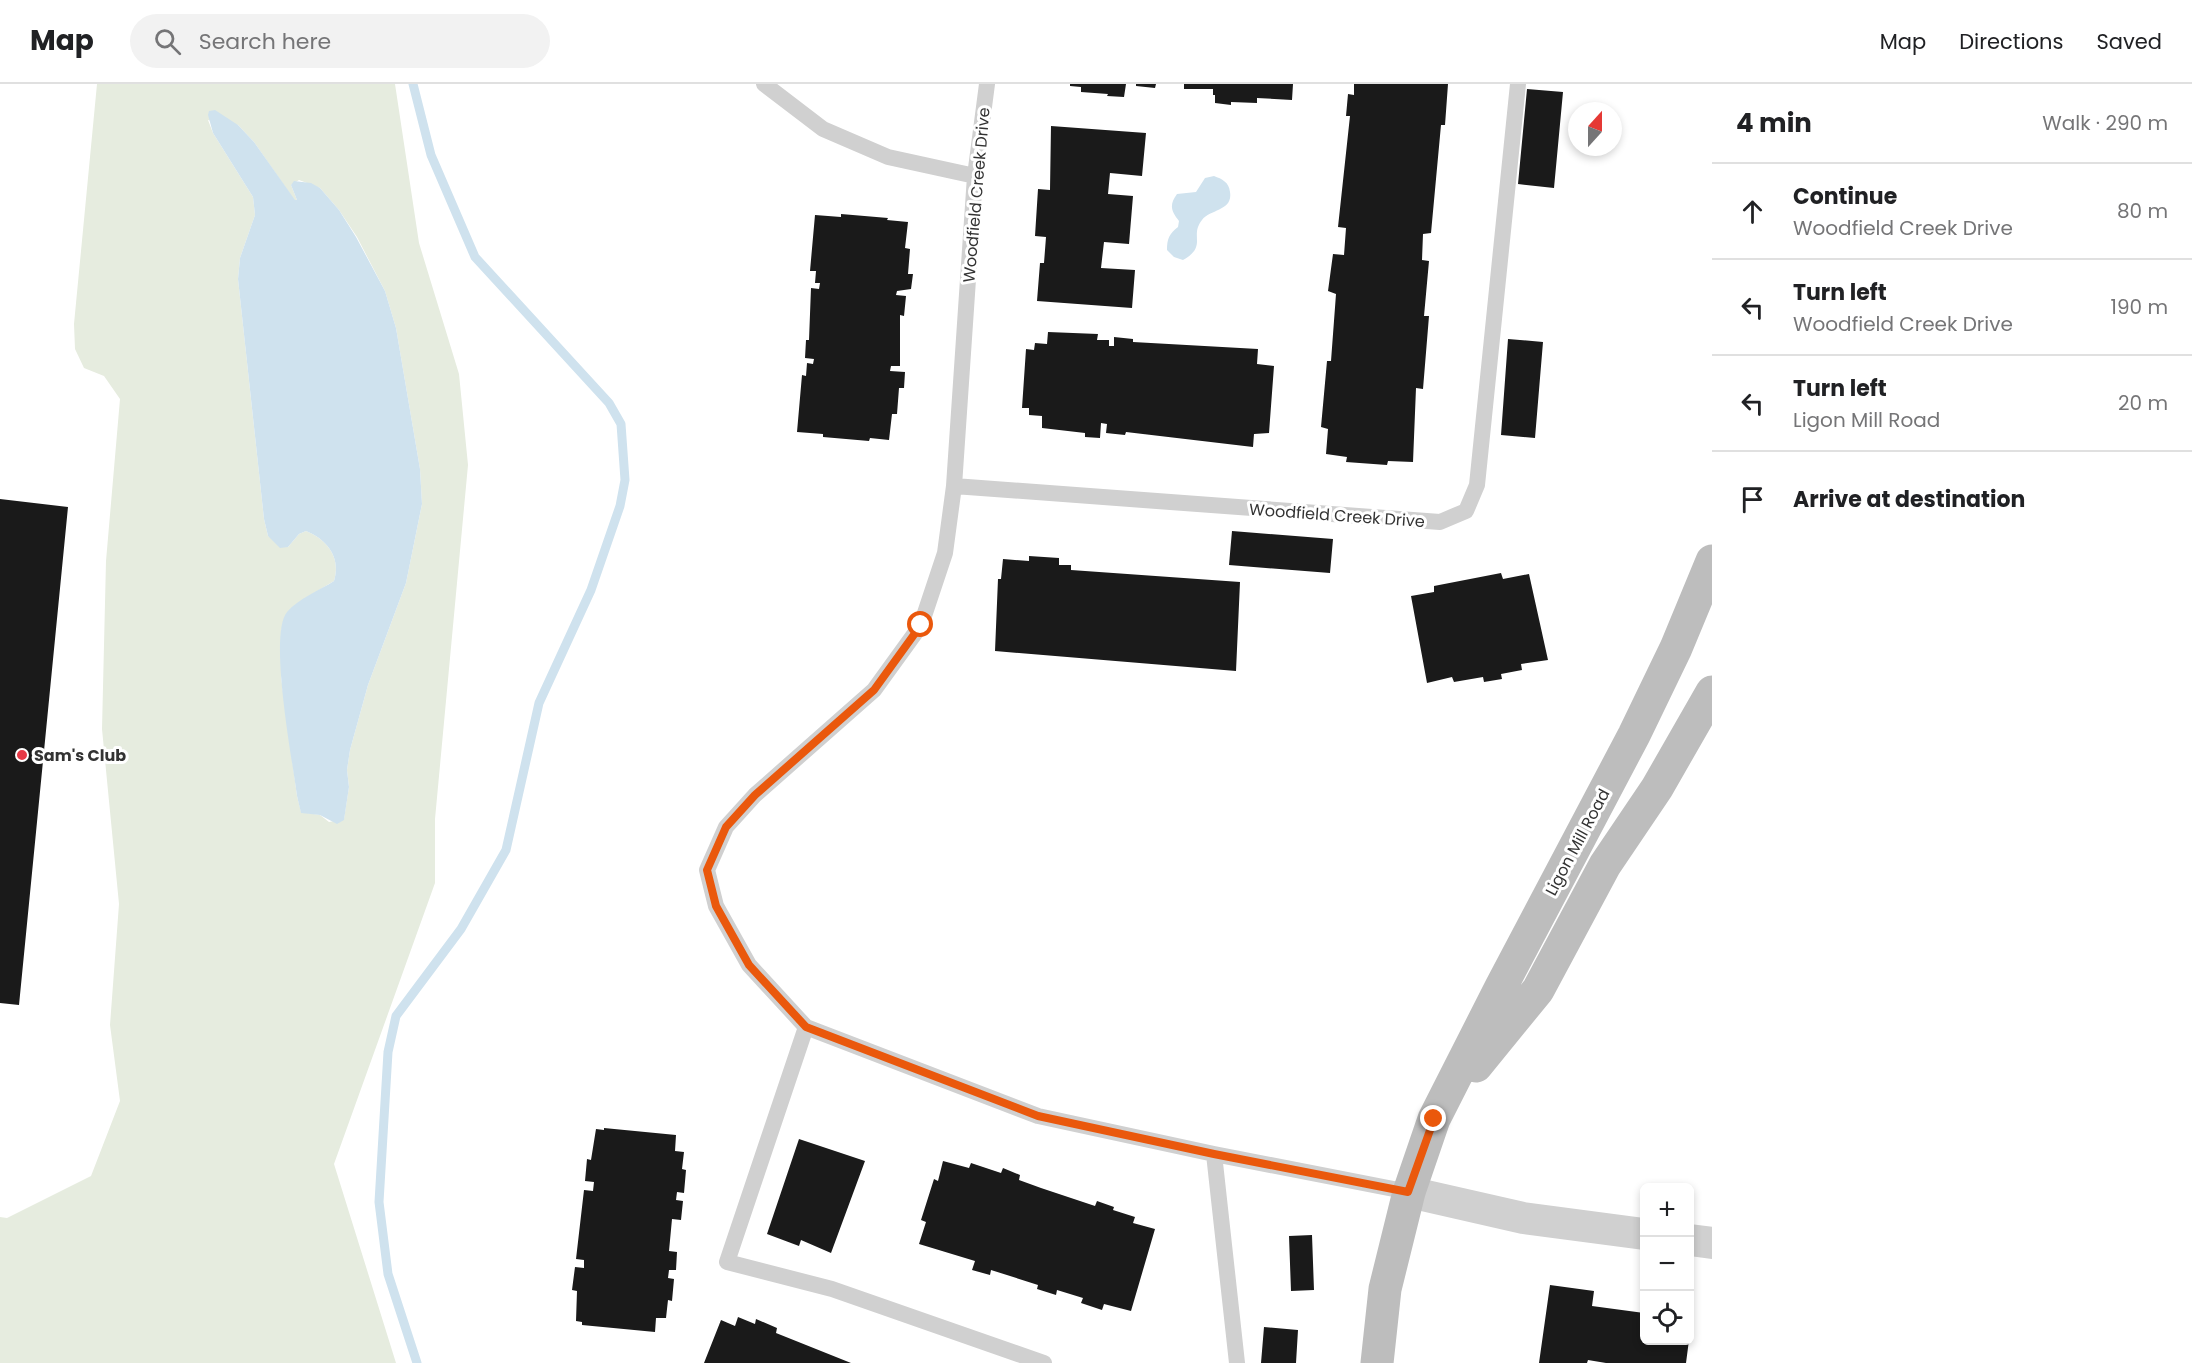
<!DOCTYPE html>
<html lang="en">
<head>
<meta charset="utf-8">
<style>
  :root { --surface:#fff; --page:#f2f2f2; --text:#202124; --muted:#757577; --line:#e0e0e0 }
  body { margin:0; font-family:Poppins,sans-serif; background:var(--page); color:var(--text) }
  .controls { position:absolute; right:18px; bottom:18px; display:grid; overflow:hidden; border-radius:9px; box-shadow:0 3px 9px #0003 }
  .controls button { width:54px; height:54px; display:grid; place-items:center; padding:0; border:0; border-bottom:2px solid var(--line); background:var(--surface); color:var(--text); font:30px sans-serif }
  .compass { position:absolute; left:1568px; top:18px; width:54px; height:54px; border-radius:50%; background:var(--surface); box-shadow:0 3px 9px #0003; rotate:21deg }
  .stop { position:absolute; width:18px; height:18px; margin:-14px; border:4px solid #ea580c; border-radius:50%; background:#fff }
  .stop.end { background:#ea580c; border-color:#fff; box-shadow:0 2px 6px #0008 }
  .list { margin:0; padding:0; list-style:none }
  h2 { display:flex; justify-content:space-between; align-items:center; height:78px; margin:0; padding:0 24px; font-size:26px }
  h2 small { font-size:20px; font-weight:400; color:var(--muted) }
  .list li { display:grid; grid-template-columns:39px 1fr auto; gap:18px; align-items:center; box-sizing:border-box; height:96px; padding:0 24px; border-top:2px solid var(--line) }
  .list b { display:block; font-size:22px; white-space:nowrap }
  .list p { margin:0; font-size:20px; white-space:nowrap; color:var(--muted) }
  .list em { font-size:20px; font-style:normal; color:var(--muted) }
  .icon { flex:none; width:33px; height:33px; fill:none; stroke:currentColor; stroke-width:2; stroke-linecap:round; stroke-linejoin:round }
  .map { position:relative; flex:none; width:1712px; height:1279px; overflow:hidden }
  header { display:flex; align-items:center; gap:36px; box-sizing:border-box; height:84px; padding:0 30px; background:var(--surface); border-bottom:2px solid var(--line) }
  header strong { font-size:28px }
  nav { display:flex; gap:33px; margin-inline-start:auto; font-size:21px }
  .search { width:420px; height:54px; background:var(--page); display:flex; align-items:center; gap:15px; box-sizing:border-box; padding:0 21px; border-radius:33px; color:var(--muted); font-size:22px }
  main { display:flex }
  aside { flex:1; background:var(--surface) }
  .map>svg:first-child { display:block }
  .green { fill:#e6ecdf; fill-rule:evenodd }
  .water { fill:#cfe2ee }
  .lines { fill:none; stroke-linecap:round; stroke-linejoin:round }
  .stream { stroke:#cfe2ee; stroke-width:9 }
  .building { fill:#1a1a1a }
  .lane { stroke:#d0d0d0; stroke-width:16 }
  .street { stroke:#d0d0d0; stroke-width:32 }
  .secondary { stroke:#bdbdbd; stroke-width:33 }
  .route { stroke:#ea580c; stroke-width:8 }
  .poi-dot { fill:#e63946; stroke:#fff; stroke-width:2 }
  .labels { text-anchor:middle; stroke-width:6; stroke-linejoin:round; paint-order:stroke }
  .street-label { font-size:16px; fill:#333; stroke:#fff }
  .poi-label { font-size:16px; font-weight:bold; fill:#333; stroke:#fff; text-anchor:start }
</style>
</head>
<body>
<header>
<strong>Map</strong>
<div class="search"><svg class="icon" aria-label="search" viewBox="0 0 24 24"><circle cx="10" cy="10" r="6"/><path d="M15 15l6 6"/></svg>Search here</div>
<nav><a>Map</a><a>Directions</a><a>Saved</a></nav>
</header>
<main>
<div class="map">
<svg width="1712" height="1279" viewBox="0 0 1712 1279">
  <rect width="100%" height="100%" fill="#fff"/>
  <path class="green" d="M97,0H395L419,159L459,290L468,381L435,735V799L334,1080L396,1279H0V1133L7,1134L91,1092L120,1017L110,941L119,820L102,645L106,477L120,315L104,292L84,284L75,265L74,240ZM208,36L238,41L254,58L295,117L297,116L291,101L299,96L320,104L339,126L357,153L385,207L396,244L420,385L422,420L406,499L368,601L350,666L347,686L349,703L344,735L329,738L320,731L301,728L297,712L281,593V546L304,515L334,497C341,474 328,456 306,447L299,450L288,463L268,452L264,435L238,195L240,174L255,131L253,113L213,49Z"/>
  <path class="water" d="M215,26L238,41L254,58L295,116H297L291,101L294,97L311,99L320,104L339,126L356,153L385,207L396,244L420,385L422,420L406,499L368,601L350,666L347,686L349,703L344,736L337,740L320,731L301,729L297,712C293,679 268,551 287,528C298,515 320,506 334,497C341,474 328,456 306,447L299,450L288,463L280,464L268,452L264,435L238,195L240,174L255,131L253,113L213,49L208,31L209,27Z
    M1214,92C1222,95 1229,98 1230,108C1233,127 1211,125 1202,136C1189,152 1208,162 1183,176L1174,173L1167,166C1167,155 1169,150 1178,143L1179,137C1171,127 1169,121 1177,110L1196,108L1205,94Z"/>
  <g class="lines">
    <path class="stream" d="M413,0L431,71L475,173L609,319L621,340L625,396L620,422L591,506L539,619L506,766L461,845L396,932L388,968L379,1118L388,1190L417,1279"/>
  </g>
  <path class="building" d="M1070,0H1126L1124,13L1107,12L1108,10L1081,8V3L1070,2Z
    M1136,0H1156L1155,4L1136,2Z
    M1184,0H1293L1292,16L1257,14V19L1231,18V21L1215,19V11H1213V5H1184Z
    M1354,0H1448L1445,41H1441L1431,149L1423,150L1422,176L1429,177L1424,232H1429L1423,305L1416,304L1413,378L1388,377L1387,381L1346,378L1347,373L1326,370L1328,345L1321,343L1327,277H1331L1336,210L1328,207L1333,170L1344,171L1346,144L1338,143L1350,32H1346L1348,10L1354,11Z
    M1527,5L1563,8L1554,104L1518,100Z
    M1051,42L1146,49L1142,92L1110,89L1108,110L1133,112L1129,160L1104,158L1101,184L1135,186L1132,224L1037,217L1040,179H1044L1046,153L1035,152L1038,105L1050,106Z
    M841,130L888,134L887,136L908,138L905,164L910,165L908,190H913L911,205L897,207L896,211L906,212L904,232L900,231V282H891L890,287L905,288L904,304H899L897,330H892L889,356L870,354L869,357L823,353V350L797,348L802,291L806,292L807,279L813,280L814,275L805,274L806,256H809L811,204L819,205L820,199H815L816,187H810L815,131L841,133Z
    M1048,248L1098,250L1097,256H1109V262H1114V253L1133,255V258L1258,265L1257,280L1274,282L1269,349L1254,350L1253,363L1126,348L1125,351L1106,349L1107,340L1101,339L1100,354L1085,353V349L1042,344V332L1029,331V324H1022L1026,265L1034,266L1035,259L1047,260Z
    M1508,255L1543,258L1535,354L1501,351Z
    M0,415L68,423L19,921L0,919Z
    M1232,447L1333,455L1330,489L1229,481Z
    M1029,472L1059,474V481H1071V486L1240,498L1236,587L995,567L998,495H1001L1003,475L1029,477Z
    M1501,489L1503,495L1529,490L1548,576L1521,580L1522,586L1501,590L1502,595L1484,598L1483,593L1454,598L1452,593L1427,599L1411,512L1434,508V502Z
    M604,1044L676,1051L675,1067L684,1068L682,1085L686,1086L684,1109L677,1108L676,1116L683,1117L681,1136L672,1135L669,1167L677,1168L676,1186H669L668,1194L674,1195L672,1217L668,1216L666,1234H656L655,1248L582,1241V1238L576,1237L577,1207L572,1206L575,1183L584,1184V1176L576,1175L584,1106L593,1107L594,1098L585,1097L587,1075L591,1076L596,1045L604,1046Z
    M799,1055L865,1077L831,1169L801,1156L799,1162L767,1150Z
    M943,1077L969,1084L971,1079L1001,1089L1003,1084L1020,1091L1019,1096L1041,1104L1095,1122L1097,1117L1114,1123L1113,1126L1135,1133L1133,1139L1155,1145L1131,1227L1104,1220L1102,1226L1081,1219L1083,1214L1057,1206L1056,1211L1037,1205L1038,1201L991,1186L990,1191L972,1186L975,1177L919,1160L926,1138L921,1136L934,1095L938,1097Z
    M1312,1151L1314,1206L1291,1207L1289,1152Z
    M1550,1201L1594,1207L1592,1222L1644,1229V1256H1689L1686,1279H1606L1588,1276L1587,1279H1539Z
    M1690,1219L1694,1220L1691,1246H1690Z
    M738,1233L755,1240L756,1235L777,1244L776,1249L851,1279H704L721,1236L735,1242Z
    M1264,1243L1298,1246L1296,1279H1261Z"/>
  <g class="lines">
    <path class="lane" d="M764,0L823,45L888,73L975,92
      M987,0L975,92L954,402L945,469L921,541L874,606L755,711L726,743L707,786L716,822L749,881L806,943L1038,1032L1214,1070L1409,1108
      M954,402L1440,438L1466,427L1477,401L1518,0
      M806,943L727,1178L832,1205L1044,1279
      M1214,1070L1237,1279"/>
    <path class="street" d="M1409,1108L1523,1134L1644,1150
      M1690,1156L1712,1159"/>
    <path class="secondary" d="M1476,982L1538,906L1605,781L1657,704L1712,608
      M1377,1279L1385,1205L1409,1108L1434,1035L1501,903L1634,651L1676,564L1712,477"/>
  </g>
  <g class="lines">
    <path class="route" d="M921,541L874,606L755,711L726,743L707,786L716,822L749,881L806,943L1038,1032L1214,1070L1408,1108L1434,1035"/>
  </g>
  <circle class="poi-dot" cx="22" cy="671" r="6"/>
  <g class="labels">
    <g class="street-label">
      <text transform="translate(976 111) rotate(-85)" y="6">Woodfield Creek Drive</text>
      <text transform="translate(1337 431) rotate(4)" y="6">Woodfield Creek Drive</text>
      <text transform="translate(1577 758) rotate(-62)" y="6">Ligon Mill Road</text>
    </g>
    <g class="poi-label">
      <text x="34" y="677">Sam's Club</text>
    </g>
  </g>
</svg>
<div class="controls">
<button>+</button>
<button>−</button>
<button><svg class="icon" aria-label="locate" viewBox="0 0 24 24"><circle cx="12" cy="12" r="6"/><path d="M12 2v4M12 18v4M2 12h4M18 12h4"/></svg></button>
</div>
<svg class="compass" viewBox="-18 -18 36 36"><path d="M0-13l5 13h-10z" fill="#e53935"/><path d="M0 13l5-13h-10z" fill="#757577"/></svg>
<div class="stop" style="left:921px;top:541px"></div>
<div class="stop end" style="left:1434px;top:1035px"></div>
</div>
<aside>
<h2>4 min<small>Walk · 290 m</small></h2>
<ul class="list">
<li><svg class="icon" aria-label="ahead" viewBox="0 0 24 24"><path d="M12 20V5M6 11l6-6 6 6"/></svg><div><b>Continue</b><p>Woodfield Creek Drive</p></div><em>80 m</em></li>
<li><svg class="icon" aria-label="left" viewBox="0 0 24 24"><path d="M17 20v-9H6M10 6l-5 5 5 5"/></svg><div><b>Turn left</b><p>Woodfield Creek Drive</p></div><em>190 m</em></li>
<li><svg class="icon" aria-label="left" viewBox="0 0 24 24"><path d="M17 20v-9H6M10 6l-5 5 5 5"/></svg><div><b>Turn left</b><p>Ligon Mill Road</p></div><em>20 m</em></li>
<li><svg class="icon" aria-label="arrive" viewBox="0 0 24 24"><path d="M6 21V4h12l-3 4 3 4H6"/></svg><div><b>Arrive at destination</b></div></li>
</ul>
</aside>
</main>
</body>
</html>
